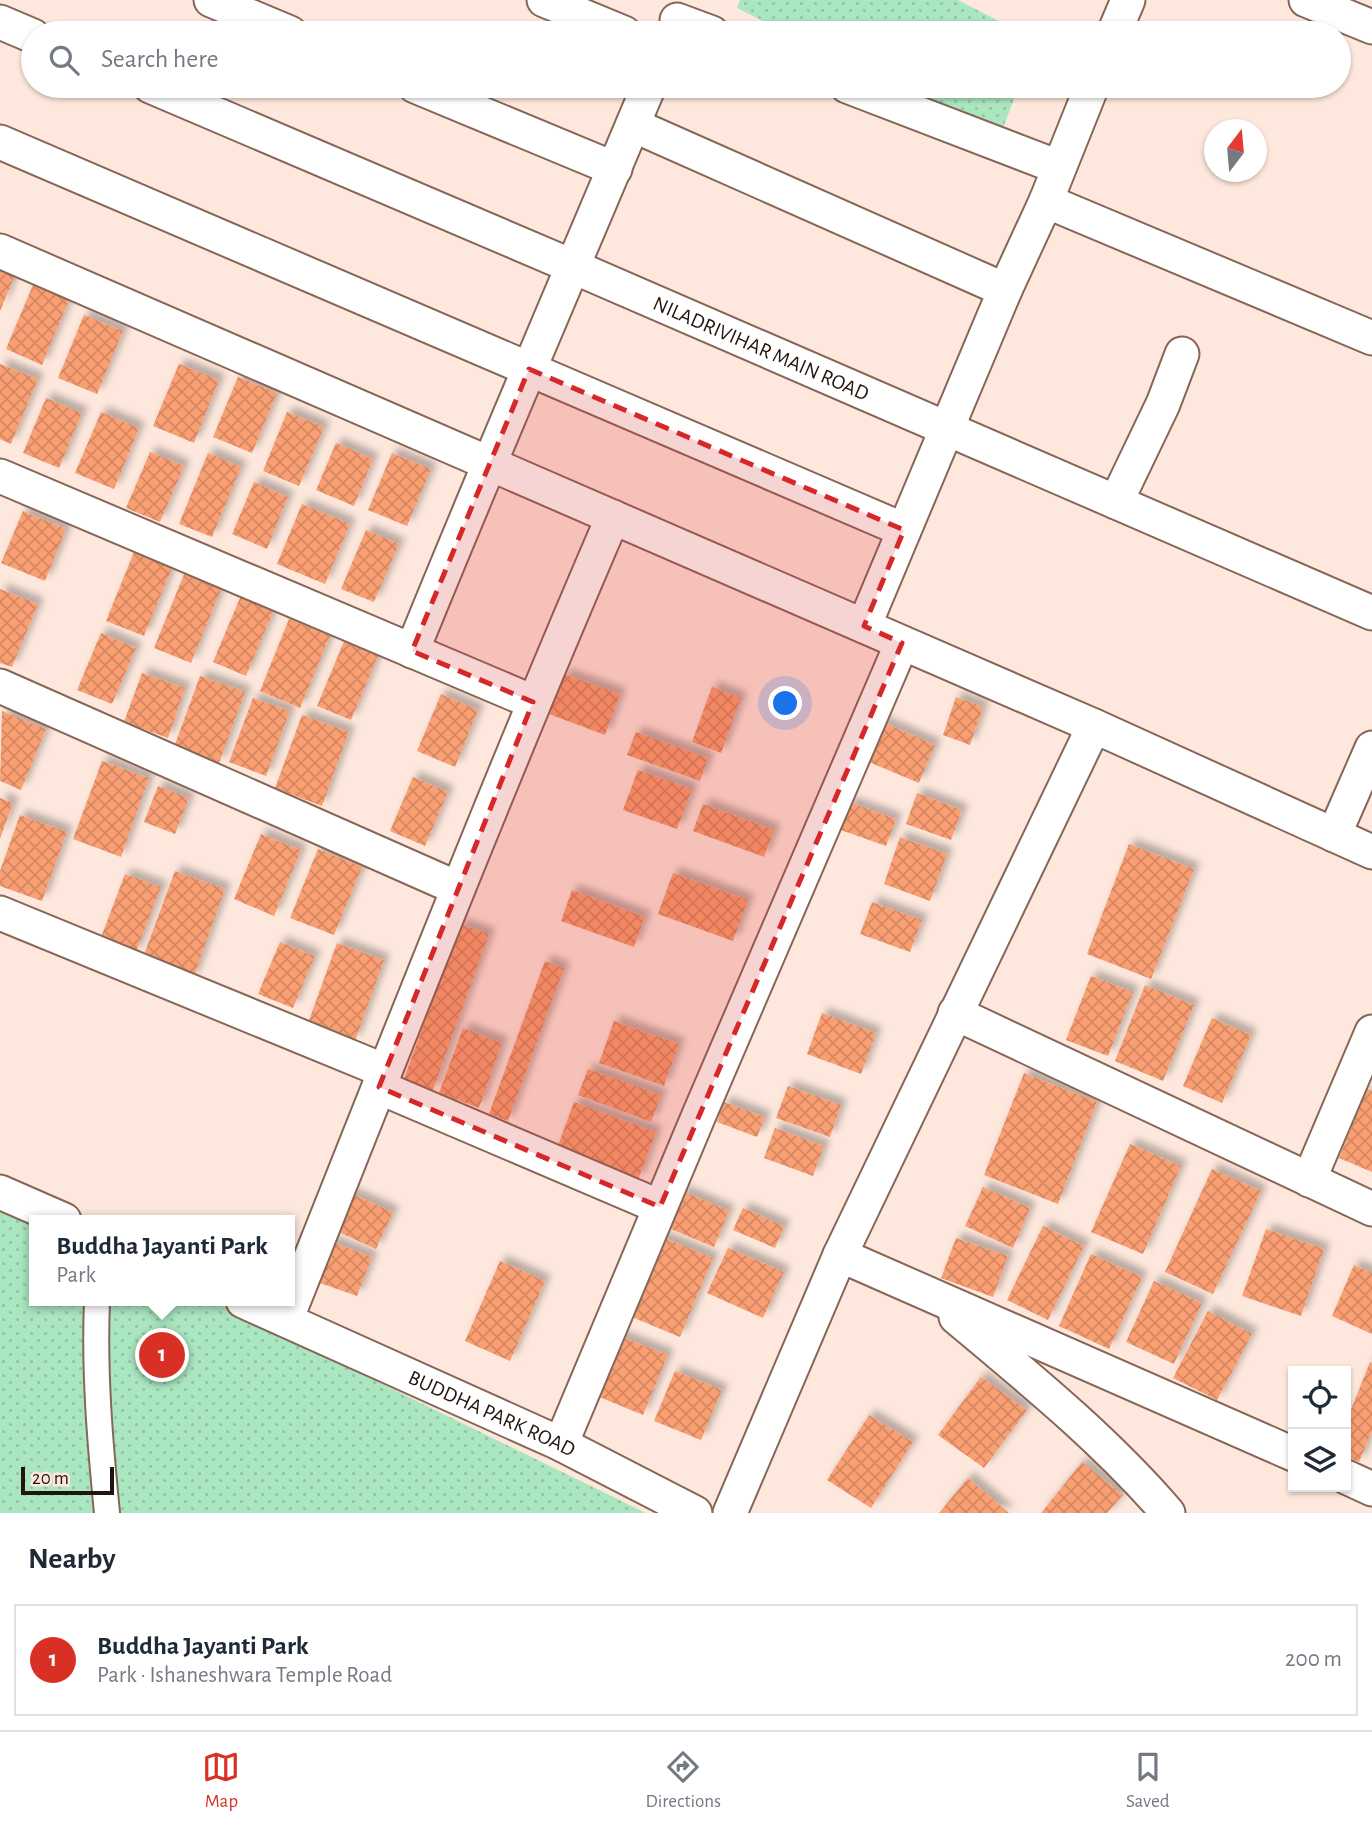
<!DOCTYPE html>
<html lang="en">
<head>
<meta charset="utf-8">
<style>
  :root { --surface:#fff; --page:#f2f2f3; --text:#1f2937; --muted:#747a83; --line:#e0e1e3; --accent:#d93025 }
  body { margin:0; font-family:"Alegreya Sans",sans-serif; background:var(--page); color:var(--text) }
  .controls { position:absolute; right:21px; bottom:21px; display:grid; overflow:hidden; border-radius:0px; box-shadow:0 2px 5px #0004 }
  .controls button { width:63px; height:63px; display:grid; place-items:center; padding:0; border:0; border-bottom:2px solid var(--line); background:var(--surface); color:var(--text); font:35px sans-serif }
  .compass { position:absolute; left:1204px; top:119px; width:63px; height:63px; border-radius:50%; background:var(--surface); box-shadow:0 2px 5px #0004; rotate:16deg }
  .scale { position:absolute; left:21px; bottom:18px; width:93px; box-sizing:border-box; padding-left:7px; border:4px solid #22150f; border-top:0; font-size:19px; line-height:24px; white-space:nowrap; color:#22150f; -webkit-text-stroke:5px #fee8dd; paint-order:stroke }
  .you { position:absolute; left:786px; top:704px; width:24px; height:24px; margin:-18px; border:5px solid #fff; border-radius:50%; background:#1a73e8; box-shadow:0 0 0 10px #1a73e833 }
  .badge { display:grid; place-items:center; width:46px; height:46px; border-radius:50%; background:var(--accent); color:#fff; font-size:23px; font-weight:700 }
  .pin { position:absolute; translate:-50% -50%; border:4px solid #fff; box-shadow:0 2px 7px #0006 }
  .popup { position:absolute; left:29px; top:1215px; width:266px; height:91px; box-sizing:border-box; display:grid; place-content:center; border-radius:0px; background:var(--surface); filter:drop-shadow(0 2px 5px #0005); font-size:23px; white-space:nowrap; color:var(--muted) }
  .popup b { font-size:26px; color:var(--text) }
  .popup::after { content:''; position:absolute; left:50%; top:100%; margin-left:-14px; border:14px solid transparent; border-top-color:var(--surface) }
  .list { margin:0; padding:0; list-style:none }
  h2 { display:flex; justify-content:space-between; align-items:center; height:91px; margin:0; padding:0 28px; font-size:30px }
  h2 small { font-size:23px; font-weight:400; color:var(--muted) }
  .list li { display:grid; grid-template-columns:46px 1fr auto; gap:21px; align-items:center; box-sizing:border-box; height:112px; margin:0 14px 14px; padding:0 14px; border:2px solid var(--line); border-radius:0px }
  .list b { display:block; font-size:26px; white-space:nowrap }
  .list p { margin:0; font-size:23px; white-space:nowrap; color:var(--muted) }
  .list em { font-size:23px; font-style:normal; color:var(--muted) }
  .icon { flex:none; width:38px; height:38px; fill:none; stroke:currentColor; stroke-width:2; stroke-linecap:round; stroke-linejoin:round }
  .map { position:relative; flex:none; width:1372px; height:1513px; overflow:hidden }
  .search { position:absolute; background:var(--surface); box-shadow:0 2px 5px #0004; left:21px; right:21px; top:21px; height:77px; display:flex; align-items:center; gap:18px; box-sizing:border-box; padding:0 24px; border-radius:38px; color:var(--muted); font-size:26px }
  .sheet { height:217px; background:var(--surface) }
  nav { display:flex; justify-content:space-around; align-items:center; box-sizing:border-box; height:98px; border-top:2px solid var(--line); background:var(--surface); font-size:19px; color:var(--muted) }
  nav a { display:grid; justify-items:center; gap:4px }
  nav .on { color:var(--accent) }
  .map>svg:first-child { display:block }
  .grass { fill:url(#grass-dots) }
  .building { fill:url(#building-cross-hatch); filter:url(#shadow) }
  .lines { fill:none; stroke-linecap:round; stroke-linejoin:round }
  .pedestrian-casing { stroke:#866657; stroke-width:28 }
  .minor-casing { stroke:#866657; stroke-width:37 }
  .pedestrian { stroke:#fff; stroke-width:24 }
  .minor { stroke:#fff; stroke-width:33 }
  .marked { fill:#d62828; fill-opacity:0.2; stroke:#d62828; stroke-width:5; stroke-dasharray:14 9; stroke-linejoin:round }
  .labels { text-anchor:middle; stroke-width:6; stroke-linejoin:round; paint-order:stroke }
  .street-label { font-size:21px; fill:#22150f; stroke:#fee8dd }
</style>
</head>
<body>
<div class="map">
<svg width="1372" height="1513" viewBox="0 0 1372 1513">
  <defs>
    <pattern id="grass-dots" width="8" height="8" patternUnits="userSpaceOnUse" patternTransform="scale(1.75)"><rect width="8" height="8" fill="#aae6c0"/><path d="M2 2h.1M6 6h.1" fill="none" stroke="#92c4a4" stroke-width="1.8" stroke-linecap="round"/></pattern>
    <pattern id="building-cross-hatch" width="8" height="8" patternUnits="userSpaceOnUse" patternTransform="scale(1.75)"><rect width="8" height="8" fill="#f99f72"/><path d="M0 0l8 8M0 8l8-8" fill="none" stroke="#d58862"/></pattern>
    <filter id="shadow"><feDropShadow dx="6" dy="-6" stdDeviation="3.5" flood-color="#0004"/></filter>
  </defs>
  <rect width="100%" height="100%" fill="#fee8dd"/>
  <path class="grass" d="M740,0H958L1022,33H787L737,8Z
    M890,86H1019L998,141Z
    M0,1197L34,1220V1301H212L646,1513H0Z"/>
  <path class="building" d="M0,269L15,275L0,311Z
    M33,285L69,300L42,365L6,349Z
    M84,315L123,331L97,394L58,378Z
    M0,364L38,379L11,444L0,439Z
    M179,364L219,380L194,443L153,426Z
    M238,377L277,393L252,453L213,437Z
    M46,398L82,413L59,468L23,453Z
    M101,412L139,428L114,489L75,473Z
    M287,412L324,427L299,486L263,471Z
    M336,443L373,459L354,506L316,490Z
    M150,452L184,466L160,522L126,508Z
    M208,453L241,467L212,537L179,524Z
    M392,453L431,469L407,526L368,510Z
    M254,482L288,497L267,549L232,534Z
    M302,504L350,524L325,584L277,564Z
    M23,511L66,529L45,581L1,563Z
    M366,530L399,544L374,602L341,589Z
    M134,552L172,568L144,636L106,621Z
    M185,572L222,587L191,663L154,648Z
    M0,589L38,604L12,667L0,663Z
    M242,593L275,607L246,676L213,662Z
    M289,619L330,636L300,708L260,691Z
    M101,633L136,648L112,704L77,690Z
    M345,639L379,653L351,720L317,706Z
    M142,673L185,688L168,738L124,722Z
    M564,674L620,694L605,735L549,714Z
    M200,676L245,692L219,763L174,747Z
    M712,687L741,698L721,753L692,742Z
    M441,694L478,710L455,767L417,751Z
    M956,697L983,707L970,745L943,735Z
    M253,698L290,711L266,776L229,762Z
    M2,711L46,729L21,790L0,781Z
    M302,715L349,732L322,806L275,788Z
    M880,721L935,745L919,783L864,760Z
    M636,732L708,758L700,781L627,755Z
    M102,761L149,778L121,857L73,839Z
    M638,770L692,789L677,829L623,810Z
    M413,777L448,792L425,846L390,831Z
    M158,786L189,798L175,834L144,822Z
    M917,793L962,810L951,840L906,824Z
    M0,798L13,803L0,839Z
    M849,802L896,819L886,846L838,829Z
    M703,804L774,830L764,857L693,831Z
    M20,815L67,832L42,901L0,886V871Z
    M261,834L301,850L274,916L234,899Z
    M900,837L947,854L930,901L884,884Z
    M1129,844L1194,869L1151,979L1087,954Z
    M318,849L362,867L334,935L290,918Z
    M175,871L225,889L193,979L142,960Z
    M673,873L748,900L733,941L658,914Z
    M125,874L161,887L135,954L100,940Z
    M572,890L645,917L634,947L561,921Z
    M872,902L922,920L910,952L860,934Z
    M460,924L489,934L433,1090L404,1079Z
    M280,942L315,956L293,1008L258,994Z
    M337,943L384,960L355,1041L308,1023Z
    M545,961L564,968L508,1121L489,1114Z
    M1091,976L1133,992L1108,1056L1066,1040Z
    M1145,985L1194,1005L1163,1081L1115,1061Z
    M822,1013L876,1033L861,1074L807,1054Z
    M1212,1018L1251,1035L1222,1103L1183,1086Z
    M614,1021L679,1044L664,1086L599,1063Z
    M463,1028L502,1043L479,1108L439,1093Z
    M588,1069L661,1095L651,1122L578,1095Z
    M1024,1073L1097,1102L1058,1204L984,1175Z
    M788,1086L841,1105L830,1137L776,1118Z
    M1367,1089L1372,1091V1172L1339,1158Z
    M574,1102L656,1132L638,1180L556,1151Z
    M724,1102L765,1117L757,1137L717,1122Z
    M775,1128L824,1146L813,1176L764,1158Z
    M1130,1144L1181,1166L1143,1254L1091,1232Z
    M1212,1169L1261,1191L1213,1294L1165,1272Z
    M983,1187L1030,1208L1013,1248L965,1226Z
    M682,1191L729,1211L714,1247L666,1227Z
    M350,1193L393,1212L376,1249L334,1230Z
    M743,1208L784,1226L775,1248L733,1230Z
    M1043,1226L1084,1246L1048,1320L1007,1300Z
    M1266,1229L1324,1249L1301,1316L1242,1296Z
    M659,1236L713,1258L680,1337L627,1315Z
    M956,1238L1008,1256L993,1297L941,1278Z
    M329,1241L372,1257L357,1296L314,1281Z
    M728,1248L784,1272L763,1318L707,1293Z
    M1091,1254L1142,1277L1109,1349L1059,1326Z
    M500,1261L545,1281L510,1361L465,1341Z
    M1354,1265L1372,1273V1334L1332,1316Z
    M1154,1281L1202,1303L1174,1364L1126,1342Z
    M1208,1311L1252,1334L1217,1400L1173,1378Z
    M617,1335L668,1355L643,1415L592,1394Z
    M1370,1362L1372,1363V1431L1359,1462L1346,1457V1422Z
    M675,1371L722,1390L701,1440L654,1421Z
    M981,1377L1027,1410L984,1468L938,1435Z
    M869,1415L913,1442L871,1508L827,1480Z
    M1082,1462L1123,1495L1107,1513H1041Z
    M968,1478L1009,1513H939Z"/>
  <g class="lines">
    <defs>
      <path id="pedestrian" d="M97,1301C94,1372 100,1442 107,1513"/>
      <g id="minor">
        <path d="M211,0L290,33"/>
        <path d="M544,0L624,33"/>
        <path d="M1306,0L1372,27"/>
        <path d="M677,20L712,33"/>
        <path d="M0,22L33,36"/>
        <path d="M1114,33L1128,0"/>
        <path id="s1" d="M150,86L574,267L1372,613"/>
        <path d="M415,86L615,169"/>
        <path d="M847,86L1058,167"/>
        <path d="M633,125L1005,290"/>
        <path d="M0,142L904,530"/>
        <path d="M1046,201L1372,338"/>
        <path d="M0,251L1094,726L1372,852"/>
        <path d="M0,476L533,702"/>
        <path d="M1116,502L1163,404L1182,354"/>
        <path d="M864,626L1005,290L1046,201L1092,86"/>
        <path d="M412,651C489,461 570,274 649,86"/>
        <path d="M0,686L457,888"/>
        <path d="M1334,835L1372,748"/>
        <path d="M0,913L385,1071"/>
        <path d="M955,1013L1372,1209"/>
        <path d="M379,1087L660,1207"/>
        <path d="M1309,1180L1372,1032"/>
        <path d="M0,1192L64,1220"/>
        <path d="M840,1255L1293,1454"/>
        <path id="s2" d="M243,1301L561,1444L695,1513"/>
        <path d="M956,1317C1030,1379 1105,1440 1168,1513"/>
        <path d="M286,1320C393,1052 498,783 613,517"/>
        <path d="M561,1444L699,1115L902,643"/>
        <path d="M1346,1477L1372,1489"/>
        <path d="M730,1513L840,1255L1094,726"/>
      </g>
    </defs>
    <use href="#pedestrian" class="pedestrian-casing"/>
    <use href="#minor" class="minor-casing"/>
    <use href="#pedestrian" class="pedestrian"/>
    <use href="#minor" class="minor"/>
  </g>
  <path class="marked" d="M529,369L904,530L864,626L902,643L660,1207L379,1087L533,702L412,651Z"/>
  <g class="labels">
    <g class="street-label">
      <text dy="7" stroke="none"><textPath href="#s1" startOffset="665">NILADRIVIHAR MAIN ROAD</textPath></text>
      <text dy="7" stroke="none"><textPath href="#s2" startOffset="273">BUDDHA PARK ROAD</textPath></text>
    </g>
  </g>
</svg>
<div class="controls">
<button><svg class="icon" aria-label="locate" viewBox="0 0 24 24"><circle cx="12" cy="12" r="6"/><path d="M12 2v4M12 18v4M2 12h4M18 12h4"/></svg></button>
<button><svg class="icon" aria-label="layers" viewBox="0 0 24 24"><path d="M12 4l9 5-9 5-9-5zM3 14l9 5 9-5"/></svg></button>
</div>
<svg class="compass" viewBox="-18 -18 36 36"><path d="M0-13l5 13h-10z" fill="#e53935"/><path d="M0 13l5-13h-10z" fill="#747a83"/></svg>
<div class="scale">20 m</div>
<div class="you"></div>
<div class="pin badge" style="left:162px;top:1355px">1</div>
<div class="popup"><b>Buddha Jayanti Park</b>Park</div>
<div class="search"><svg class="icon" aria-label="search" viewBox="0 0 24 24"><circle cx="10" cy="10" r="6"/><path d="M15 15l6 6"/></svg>Search here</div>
</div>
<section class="sheet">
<h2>Nearby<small></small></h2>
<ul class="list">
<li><span class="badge">1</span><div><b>Buddha Jayanti Park</b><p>Park · Ishaneshwara Temple Road</p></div><em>200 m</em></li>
</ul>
</section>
<nav>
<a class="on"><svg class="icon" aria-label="map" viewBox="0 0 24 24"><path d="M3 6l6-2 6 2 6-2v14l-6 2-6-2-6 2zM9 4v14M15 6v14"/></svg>Map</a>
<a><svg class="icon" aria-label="directions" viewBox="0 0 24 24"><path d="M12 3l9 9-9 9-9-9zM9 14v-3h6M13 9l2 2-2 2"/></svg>Directions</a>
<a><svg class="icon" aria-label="saved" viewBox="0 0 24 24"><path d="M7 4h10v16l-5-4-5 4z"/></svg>Saved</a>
</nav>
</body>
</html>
